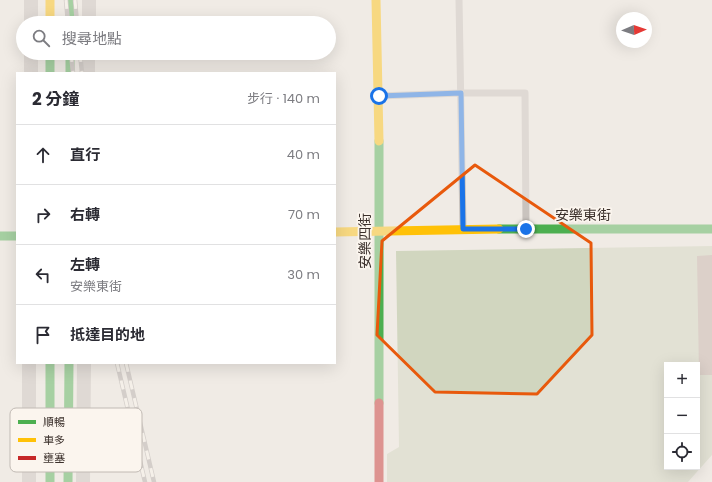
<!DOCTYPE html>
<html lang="zh-TW">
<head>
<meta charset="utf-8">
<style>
  :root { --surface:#fff; --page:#f7f7f7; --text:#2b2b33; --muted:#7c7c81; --line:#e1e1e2 }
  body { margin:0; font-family:Poppins,"Noto Sans TC",sans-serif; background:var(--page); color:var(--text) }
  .controls { position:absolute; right:12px; bottom:12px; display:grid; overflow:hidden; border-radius:0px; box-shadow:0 4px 16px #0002 }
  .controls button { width:36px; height:36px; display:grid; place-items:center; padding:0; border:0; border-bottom:1px solid var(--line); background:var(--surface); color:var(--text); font:20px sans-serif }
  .compass { position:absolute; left:616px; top:12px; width:36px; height:36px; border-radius:50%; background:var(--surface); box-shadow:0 4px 16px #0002; rotate:88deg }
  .stop { position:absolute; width:12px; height:12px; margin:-9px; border:3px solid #1a73e8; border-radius:50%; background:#fff }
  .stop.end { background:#1a73e8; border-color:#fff; box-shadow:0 1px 4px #0008 }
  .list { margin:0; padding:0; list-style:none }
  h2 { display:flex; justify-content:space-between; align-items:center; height:52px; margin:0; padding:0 16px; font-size:17px }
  h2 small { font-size:13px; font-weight:400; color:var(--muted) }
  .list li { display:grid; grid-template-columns:26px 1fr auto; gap:12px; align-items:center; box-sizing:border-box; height:60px; padding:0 16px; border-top:1px solid var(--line) }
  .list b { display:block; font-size:15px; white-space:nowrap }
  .list p { margin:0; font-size:13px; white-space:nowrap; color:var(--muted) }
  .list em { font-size:13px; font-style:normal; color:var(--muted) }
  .icon { flex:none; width:22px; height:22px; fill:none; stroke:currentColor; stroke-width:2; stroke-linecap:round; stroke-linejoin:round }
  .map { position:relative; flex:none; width:712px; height:482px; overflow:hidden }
  .search { position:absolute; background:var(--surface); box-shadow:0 4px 16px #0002; left:16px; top:16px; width:320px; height:44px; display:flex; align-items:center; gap:10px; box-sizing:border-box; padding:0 14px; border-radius:22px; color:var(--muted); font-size:15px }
  .panel { position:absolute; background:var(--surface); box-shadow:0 4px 16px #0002; left:16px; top:72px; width:320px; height:292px; border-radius:0px }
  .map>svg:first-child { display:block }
  .green { fill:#d1d6bf; fill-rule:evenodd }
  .building { fill:#c3afa7 }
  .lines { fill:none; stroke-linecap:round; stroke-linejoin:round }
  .lane { stroke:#c9c3be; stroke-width:7 }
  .street { stroke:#c9c3be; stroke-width:14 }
  .fast { stroke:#4caf50; stroke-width:9 }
  .slow { stroke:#ffc107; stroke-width:9 }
  .jam { stroke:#c62828; stroke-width:9 }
  .rail-casing { stroke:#b1aca8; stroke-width:4.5 }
  .rail { stroke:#fbf5ee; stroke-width:3; stroke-dasharray:9; stroke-linecap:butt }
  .route { stroke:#1a73e8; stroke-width:5 }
  .marked { fill:none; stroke:#e8590c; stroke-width:3; stroke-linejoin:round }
  .labels { text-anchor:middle; stroke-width:3.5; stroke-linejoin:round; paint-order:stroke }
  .street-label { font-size:14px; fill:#3b302b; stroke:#fbf5ee }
  .key { fill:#fbf5ee; stroke:#c1bab4; stroke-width:1 }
  .key-label { font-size:11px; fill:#3b302b }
</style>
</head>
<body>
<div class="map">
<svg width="712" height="482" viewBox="0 0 712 482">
  <rect width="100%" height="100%" fill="#f0ebe5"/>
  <path class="green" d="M712,246V455L688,482H387V454L399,447L396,251ZM667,365H697V467H667Z"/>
  <path class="building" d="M712,255V375H699L697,256Z"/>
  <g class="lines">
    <path class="lane" d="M459,0L463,228
      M379,96L461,93H525L526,227"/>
    <path class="street" d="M31,23V0
      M89,23V0
      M31,73V53
      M88,73V53
      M29,482V363
      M83,482L84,363"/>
    <path class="fast" d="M70,0V23
      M50,53V73
      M70,53V73
      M379,141V403
      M499,229H712
      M0,236H17
      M50,363V482
      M68,482L69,363"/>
    <path class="slow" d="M50,0V23
      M376,0L379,141
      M335,232L499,229"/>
    <path class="jam" d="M379,403V482"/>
    <defs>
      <path id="rail" d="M66,0L68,23
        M75,0L77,23
        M71,53L73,73
        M80,53L82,73
        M117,363L145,482
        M126,363L154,482"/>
    </defs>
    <use href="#rail" class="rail-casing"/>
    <use href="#rail" class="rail"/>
  </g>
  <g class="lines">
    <path class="route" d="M379,96L461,93L463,229H526"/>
  </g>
  <path d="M0 0H712V482H0ZM475,165L591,243L592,335L537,394L435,392L377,335L382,241Z" fill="#f0ebe5" fill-opacity=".55" fill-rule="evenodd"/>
  <path class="marked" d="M475,165L591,243L592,335L537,394L435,392L377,335L382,241Z"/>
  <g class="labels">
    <g class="street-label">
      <text x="583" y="220">安樂東街</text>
      <text transform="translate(365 241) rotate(-90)" y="5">安樂四街</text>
    </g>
  </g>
  <rect x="10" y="408" width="132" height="64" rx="6" class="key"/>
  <rect x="18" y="420" width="18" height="4" fill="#4caf50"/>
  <rect x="18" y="438" width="18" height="4" fill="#ffc107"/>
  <rect x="18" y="456" width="18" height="4" fill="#c62828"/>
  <g class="key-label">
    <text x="43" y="426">順暢</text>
    <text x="43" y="444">車多</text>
    <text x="43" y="462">壅塞</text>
  </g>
</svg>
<div class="controls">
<button>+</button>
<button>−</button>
<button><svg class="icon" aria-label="locate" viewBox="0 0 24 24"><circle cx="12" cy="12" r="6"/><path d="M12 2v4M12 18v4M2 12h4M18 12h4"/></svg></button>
</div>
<svg class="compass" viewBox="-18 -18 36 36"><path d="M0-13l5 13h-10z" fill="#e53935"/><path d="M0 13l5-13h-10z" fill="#7c7c81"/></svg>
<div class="stop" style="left:379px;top:96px"></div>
<div class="stop end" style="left:526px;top:229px"></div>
<div class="search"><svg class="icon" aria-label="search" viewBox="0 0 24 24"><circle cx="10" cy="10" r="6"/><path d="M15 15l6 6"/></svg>搜尋地點</div>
<section class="panel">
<h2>2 分鐘<small>步行 · 140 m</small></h2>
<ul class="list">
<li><svg class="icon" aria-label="ahead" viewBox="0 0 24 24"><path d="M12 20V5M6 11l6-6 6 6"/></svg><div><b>直行</b></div><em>40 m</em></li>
<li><svg class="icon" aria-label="right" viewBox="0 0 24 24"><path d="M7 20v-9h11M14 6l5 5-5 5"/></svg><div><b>右轉</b></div><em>70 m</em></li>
<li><svg class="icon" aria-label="left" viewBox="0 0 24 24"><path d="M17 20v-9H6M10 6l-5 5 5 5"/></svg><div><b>左轉</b><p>安樂東街</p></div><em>30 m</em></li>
<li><svg class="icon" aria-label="arrive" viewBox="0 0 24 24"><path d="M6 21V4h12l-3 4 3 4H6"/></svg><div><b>抵達目的地</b></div></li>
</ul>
</section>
</div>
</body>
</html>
